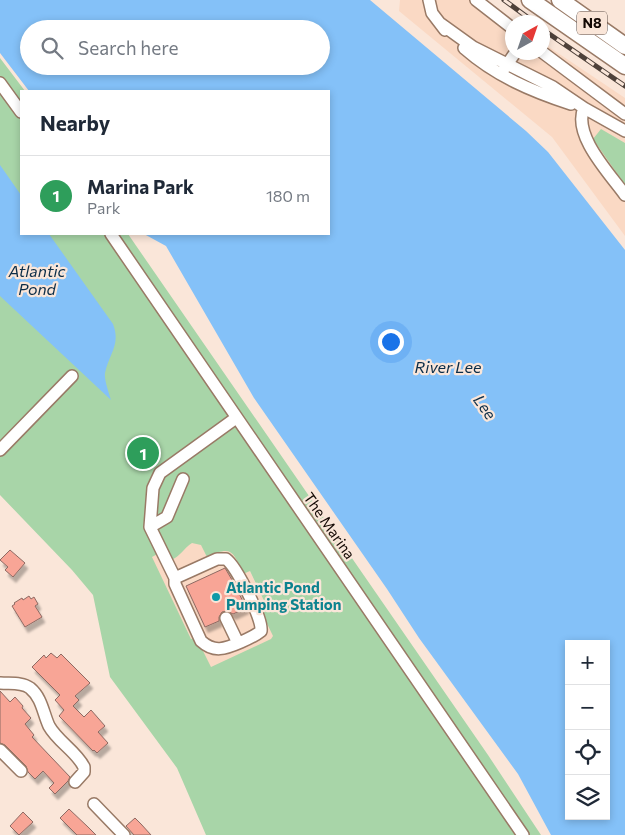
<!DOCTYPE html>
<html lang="en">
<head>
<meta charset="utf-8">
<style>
  :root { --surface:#fff; --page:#f6f6f7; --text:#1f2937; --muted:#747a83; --line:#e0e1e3; --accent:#111827 }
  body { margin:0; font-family:Commissioner,sans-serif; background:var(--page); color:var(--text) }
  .controls { position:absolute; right:15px; bottom:15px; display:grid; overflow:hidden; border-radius:0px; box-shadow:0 2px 8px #0003 }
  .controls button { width:45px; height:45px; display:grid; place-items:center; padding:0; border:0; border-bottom:1px solid var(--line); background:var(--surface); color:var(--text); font:25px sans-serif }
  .compass { position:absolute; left:505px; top:15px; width:45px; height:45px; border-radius:50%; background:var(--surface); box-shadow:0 2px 8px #0003; rotate:40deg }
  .you { position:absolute; left:390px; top:341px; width:18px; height:18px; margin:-12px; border:4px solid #fff; border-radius:50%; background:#1a73e8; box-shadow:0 0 0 8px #1a73e833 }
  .badge { display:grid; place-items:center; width:32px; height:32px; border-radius:50%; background:var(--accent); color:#fff; font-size:16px; font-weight:700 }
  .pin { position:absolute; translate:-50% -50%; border:2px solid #fff; box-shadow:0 1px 5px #0006 }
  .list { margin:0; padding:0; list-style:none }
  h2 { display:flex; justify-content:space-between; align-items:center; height:65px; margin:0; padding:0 20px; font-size:21px }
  h2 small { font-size:16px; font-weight:400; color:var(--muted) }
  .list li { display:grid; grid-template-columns:32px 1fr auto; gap:15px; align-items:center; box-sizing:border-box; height:80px; padding:0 20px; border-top:1px solid var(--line) }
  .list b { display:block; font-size:19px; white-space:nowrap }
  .list p { margin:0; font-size:16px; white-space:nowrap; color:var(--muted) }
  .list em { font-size:16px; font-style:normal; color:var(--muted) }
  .icon { flex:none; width:28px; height:28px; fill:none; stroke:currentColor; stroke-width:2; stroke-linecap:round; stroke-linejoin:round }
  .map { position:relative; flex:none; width:625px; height:835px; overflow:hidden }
  .search { position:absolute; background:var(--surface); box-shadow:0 2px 8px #0003; left:20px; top:20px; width:310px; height:55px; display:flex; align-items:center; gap:12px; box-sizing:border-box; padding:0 18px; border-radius:28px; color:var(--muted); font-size:19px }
  .panel { position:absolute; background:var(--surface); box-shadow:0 2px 8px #0003; left:20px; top:90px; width:310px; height:145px; border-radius:0px }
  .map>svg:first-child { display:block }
  .built { fill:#fad9c4 }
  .green { fill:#a8d5a8; fill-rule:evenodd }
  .water { fill:#84c1f8; fill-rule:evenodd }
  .building { fill:#f8a596; stroke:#8e6a63; filter:url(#shadow) }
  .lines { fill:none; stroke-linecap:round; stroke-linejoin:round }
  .minor-casing { stroke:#997a66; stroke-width:14 }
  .highway-casing { stroke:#997a66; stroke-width:19 }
  .minor { stroke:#fff; stroke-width:11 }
  .highway { stroke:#fff; stroke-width:16 }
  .rail-casing { stroke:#4e413a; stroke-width:5 }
  .rail { stroke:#fae6d9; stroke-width:3; stroke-dasharray:9; stroke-linecap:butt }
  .culture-dot { fill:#0f9aa8; stroke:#fae6d9; stroke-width:2 }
  .labels { text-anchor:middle; stroke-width:4.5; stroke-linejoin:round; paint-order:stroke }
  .shield { fill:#fae6d9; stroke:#594b44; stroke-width:1 }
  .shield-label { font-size:14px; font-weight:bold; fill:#140904 }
  .street-label { font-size:15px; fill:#140904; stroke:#fae6d9 }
  .culture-label { font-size:15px; font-weight:bold; fill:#0d838f; stroke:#fae6d9; text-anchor:start }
  .water-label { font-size:16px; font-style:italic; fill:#0b2d48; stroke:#fae6d9 }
</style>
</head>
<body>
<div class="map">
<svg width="625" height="835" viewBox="0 0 625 835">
  <defs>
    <filter id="shadow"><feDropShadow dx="3" dy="5.5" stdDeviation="1" flood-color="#0004"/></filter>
  </defs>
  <rect width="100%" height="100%" fill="#fae6d9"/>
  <path class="built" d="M400,0H485L515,22H512V52H542L543,43L625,98V236L552,137L399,11Z
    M226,522L283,640L209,676L151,557Z"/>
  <path class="green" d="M0,58L25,91H21V234H128L488,755L541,835H206L177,768L110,677L93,595L72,570L0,495ZM192,543L201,545L207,557C232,545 233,551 243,574L250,571L266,605L260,609L273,636L271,639L211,667L196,637L191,639L152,557L165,550L171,560C180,557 184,548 192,543Z
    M601,129L625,143V185L593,139Z"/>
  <path class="water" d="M0,0H370L526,131L548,152L625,250V835H551L518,774L419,638L387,589L254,398L166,246L144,234H329V91H29L0,53ZM29,29H321V66H29ZM569,644H606V816H569Z
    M0,165L21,195V234H49L113,324C121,345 109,354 105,373C104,380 109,393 111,400L0,296Z"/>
  <path class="building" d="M10,550L25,563L13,577L5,570L8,567L0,560Z
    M225,568L235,585L246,608L233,614L227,611L222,612L219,617V621L205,627L186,586Z
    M29,596L31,599L34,597L38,604L35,606L42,617L25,627L12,606L15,604L14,603L22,598L23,600Z
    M51,653L57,658L61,654L90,683L75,696L79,700L73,706L84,717L91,710L105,726L98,732L108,743L97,753L94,750L93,751L59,716L64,710L55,700L60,695L32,667L44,655L46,658Z
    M0,691L10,702L15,697L23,706L22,708L31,718L25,724L34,735L32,737L70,777L68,781L55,794L49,788L54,783L43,771L35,779L28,772L26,766L5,745L0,743Z
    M69,809L88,827L96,835H77L60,818Z
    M23,812L33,822L19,835L10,826Z
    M135,818L141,824L151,835H134L126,826Z"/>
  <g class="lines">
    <defs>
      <path id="minor" d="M429,0L432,13L445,30
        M476,0L512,28
        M441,24L473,47L553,87L584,108L625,131
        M464,48C496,76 531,91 571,104
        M542,52L625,114
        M504,69L515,53
        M0,83L21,112
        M584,108C572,135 610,174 625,195
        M111,234L523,835
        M0,450L72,376
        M150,527L167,517L183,479
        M175,578L217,559H226C236,566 263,619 261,631C255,636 248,639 241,642C225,649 214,653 201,641L175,584V578L150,527L153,488L160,473L236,418
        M226,618L238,643
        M0,683C10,684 22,682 30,688C42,698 43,713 49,726C58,742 76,751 84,767V772L75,782
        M0,750L21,771
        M94,804L124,835"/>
      <path id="highway" d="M530,0L625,66
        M560,0L625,46"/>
    </defs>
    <use href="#minor" class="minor-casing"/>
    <use href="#highway" class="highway-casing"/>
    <use href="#minor" class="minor"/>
    <use href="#highway" class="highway"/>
    <defs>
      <path id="rail" d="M504,0L534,22
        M542,29L625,86"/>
    </defs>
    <use href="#rail" class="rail-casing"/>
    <use href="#rail" class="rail"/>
  </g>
  <circle class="culture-dot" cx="216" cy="597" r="5"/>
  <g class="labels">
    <rect class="shield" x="577" y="11.5" width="30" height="23" rx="4"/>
    <g class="shield-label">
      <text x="592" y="28">N8</text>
    </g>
    <g class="street-label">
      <text transform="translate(329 526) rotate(55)" y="5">The Marina</text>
    </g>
    <g class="culture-label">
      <text x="226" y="593">Atlantic Pond<tspan x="226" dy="17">Pumping Station</tspan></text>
    </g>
    <g class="water-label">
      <text x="37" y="277">Atlantic<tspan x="37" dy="18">Pond</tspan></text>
      <text x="448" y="373">River Lee</text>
      <text transform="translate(485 407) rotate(54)" y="6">Lee</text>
    </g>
  </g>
</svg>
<div class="controls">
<button>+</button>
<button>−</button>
<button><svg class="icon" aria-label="locate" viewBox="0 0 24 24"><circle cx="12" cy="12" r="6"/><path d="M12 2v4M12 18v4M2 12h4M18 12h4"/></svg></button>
<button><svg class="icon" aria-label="layers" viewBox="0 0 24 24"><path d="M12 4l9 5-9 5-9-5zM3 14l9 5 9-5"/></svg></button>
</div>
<svg class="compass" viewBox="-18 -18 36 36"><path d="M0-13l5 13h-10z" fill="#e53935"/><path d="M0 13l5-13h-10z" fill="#747a83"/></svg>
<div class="you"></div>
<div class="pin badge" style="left:143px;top:453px;background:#2e9e5b">1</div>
<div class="search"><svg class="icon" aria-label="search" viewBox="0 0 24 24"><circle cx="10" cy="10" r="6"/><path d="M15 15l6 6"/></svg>Search here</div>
<section class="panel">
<h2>Nearby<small></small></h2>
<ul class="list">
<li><span class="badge" style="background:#2e9e5b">1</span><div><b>Marina Park</b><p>Park</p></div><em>180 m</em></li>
</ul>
</section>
</div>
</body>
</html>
